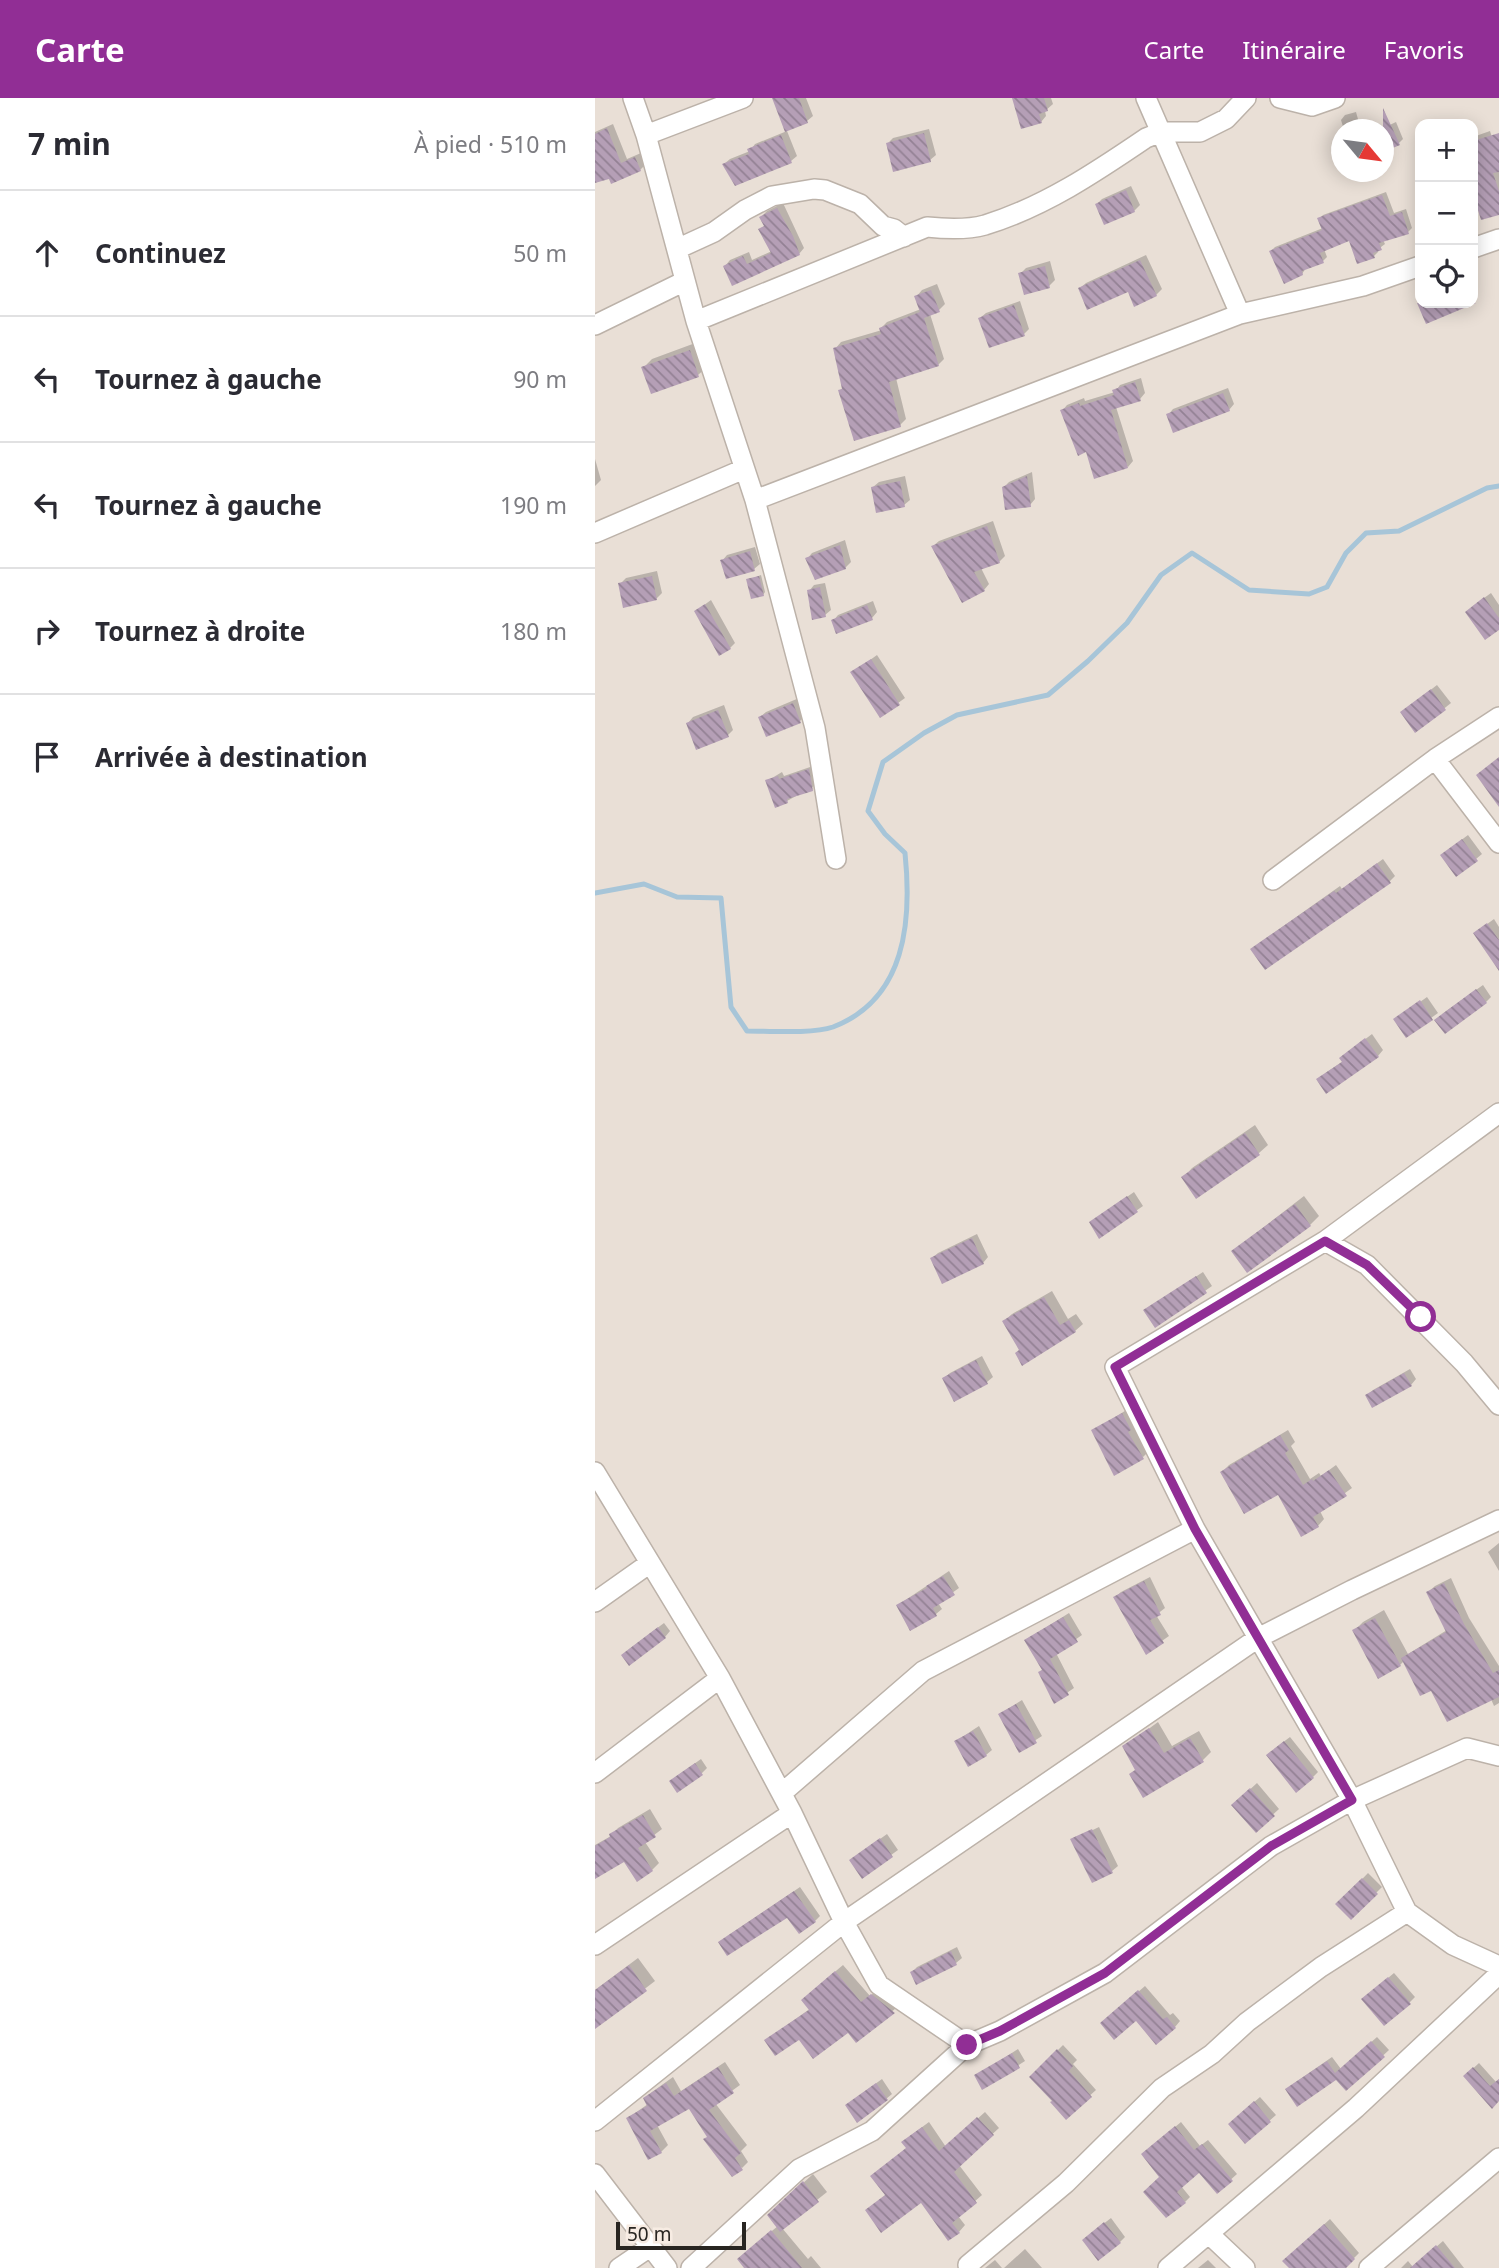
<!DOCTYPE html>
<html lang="fr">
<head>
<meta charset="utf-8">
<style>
  :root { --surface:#fff; --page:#f7f7f7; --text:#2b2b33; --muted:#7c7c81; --line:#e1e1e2; --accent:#912e95 }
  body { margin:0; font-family:"Noto Sans",sans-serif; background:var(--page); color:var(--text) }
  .controls { position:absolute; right:21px; top:21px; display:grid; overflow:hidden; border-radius:14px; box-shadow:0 4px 18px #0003 }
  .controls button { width:63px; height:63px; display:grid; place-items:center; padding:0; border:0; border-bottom:2px solid var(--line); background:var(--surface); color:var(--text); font:35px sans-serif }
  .compass { position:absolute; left:736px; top:21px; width:63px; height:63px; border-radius:50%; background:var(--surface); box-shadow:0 4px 18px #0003; rotate:119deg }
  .scale { position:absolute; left:21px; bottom:18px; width:130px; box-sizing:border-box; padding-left:7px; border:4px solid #282521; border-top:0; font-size:19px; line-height:24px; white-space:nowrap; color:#282521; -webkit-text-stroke:5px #f7ece3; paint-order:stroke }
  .stop { position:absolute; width:21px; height:21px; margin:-16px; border:5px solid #912e95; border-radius:50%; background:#fff }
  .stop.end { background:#912e95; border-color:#fff; box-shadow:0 2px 7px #0008 }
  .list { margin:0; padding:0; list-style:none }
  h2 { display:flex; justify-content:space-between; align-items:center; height:91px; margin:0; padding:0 28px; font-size:30px }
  h2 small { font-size:23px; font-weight:400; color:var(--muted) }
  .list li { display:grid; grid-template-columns:46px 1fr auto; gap:21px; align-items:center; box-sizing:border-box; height:126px; padding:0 28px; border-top:2px solid var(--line) }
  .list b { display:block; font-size:26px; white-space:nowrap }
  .list em { font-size:23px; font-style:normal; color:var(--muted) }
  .icon { flex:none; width:38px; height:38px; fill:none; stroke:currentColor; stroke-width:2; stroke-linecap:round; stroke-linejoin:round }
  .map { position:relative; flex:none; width:904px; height:2170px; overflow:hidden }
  header { display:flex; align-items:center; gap:42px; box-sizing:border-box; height:98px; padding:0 35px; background:var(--accent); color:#fff }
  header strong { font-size:33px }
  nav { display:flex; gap:38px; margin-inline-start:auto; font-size:24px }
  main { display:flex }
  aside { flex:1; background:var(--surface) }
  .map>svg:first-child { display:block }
  .shadow { fill:#0003 }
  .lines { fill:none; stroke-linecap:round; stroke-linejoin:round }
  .stream { stroke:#a7c5d8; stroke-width:5 }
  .building { fill:url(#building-back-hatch) }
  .minor-casing { stroke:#bcb2a9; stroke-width:22 }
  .minor { stroke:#fff; stroke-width:19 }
  .route { stroke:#912e95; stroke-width:9 }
</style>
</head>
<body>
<header>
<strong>Carte</strong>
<nav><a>Carte</a><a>Itinéraire</a><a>Favoris</a></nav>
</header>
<main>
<aside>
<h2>7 min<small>À pied · 510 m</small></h2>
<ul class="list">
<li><svg class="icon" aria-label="ahead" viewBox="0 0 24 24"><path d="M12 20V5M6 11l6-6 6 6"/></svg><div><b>Continuez</b></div><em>50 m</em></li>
<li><svg class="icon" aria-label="left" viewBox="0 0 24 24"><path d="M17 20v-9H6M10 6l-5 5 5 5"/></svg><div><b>Tournez à gauche</b></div><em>90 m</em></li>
<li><svg class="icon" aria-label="left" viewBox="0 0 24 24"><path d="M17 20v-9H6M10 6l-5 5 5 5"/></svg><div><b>Tournez à gauche</b></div><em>190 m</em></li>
<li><svg class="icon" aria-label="right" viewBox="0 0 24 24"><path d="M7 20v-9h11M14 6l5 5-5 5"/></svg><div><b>Tournez à droite</b></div><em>180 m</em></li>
<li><svg class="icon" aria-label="arrive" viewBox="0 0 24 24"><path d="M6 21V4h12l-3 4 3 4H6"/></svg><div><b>Arrivée à destination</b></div></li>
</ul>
</aside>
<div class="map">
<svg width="904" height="2170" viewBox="0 0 904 2170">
  <defs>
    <pattern id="building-back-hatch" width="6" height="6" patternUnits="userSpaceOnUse" patternTransform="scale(1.75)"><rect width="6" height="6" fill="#b59fb6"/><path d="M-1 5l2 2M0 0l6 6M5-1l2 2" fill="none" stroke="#938194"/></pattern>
  </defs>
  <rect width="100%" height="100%" fill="#e9dfd6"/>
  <path class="shadow" d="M181,0H211L218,18L212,23Z
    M425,0H456L458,6L450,13L451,18L446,24Z
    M761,14L766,32H749L746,22L750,17Z
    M801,24L808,41L804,45L788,48V32H784Z
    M18,26L32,61L46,55L51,66L45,72L0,66V34Z
    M334,31L341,57L335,62L293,45L298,40Z
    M192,33L202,58L196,63L129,66L135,61L155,53L160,46Z
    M895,33L904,61V116L887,120L878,91V39Z
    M536,88L545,107L539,113L502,106L507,101Z
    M791,94L799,115L811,111L817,130L813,134L788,142L790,146L782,152L783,154L779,158L755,141L729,151L732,159L728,163L711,170L707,176L676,153L680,149L728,130L724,121L728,117Z
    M188,105L209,150L204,156L138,186L130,168L135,162L154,154L157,162L177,153L165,132L171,126L166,119L172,113Z
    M551,157L567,191L561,197L534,192L485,190L491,185Z
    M455,163L460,182L454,188L425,176L431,170Z
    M342,186L350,206L344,212L335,216L349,261L343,267L301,280L311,321L305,327L245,292L248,290L240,251L246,244L287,232L286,230L292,224L326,211L321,199L327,192Z
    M425,203L434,231L429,236L385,220L391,215Z
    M103,244L112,269L103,277L48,270L57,261Z
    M546,280L550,295L545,301L521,309L538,363L533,369L467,313L472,307L489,300L490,303L520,294L525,287Z
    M633,290L639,306L634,312L573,317L578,311Z
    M0,361L6,382L0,388Z
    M437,374L440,401L435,407L409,389L414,384Z
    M310,378L315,402L309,407L278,389L284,384Z
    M398,423L410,458L404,464L386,470L394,486L389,492L338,448L344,443Z
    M250,442L256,464L250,470L212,461L217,455Z
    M160,449L165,466L159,471L127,463L132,457Z
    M62,473L67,495L61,501L25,486L31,480Z
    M166,477L170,494L168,497L153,482Z
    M230,485L236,512L230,517L214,493L219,487Z
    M896,495L904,507V530L878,508Z
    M116,502L140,545L135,550L101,513Z
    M278,503L282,514L277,520L238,523L243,517Z
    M282,557L310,600L285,618L257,575Z
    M842,587L856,605L821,633L807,614Z
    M204,600L210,618L205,623L165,619L171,614Z
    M129,607L138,632L133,637L93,625L98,619Z
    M218,668L221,687L192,703L172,683L187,674L189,678Z
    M873,737L887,756L881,761L853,752Z
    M788,761L800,778L795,783L670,870L663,846L745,788L747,791Z
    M899,821L904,829V870L880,835Z
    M888,887L896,899L891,904L847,916Z
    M832,899L843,915L811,938L804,919Z
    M777,936L788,952L783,958L729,976L748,963L752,955Z
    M660,1027L673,1047L664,1055L602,1098L589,1079L597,1070Z
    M539,1094L548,1108L505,1138L496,1124Z
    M709,1098L724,1118L715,1127L638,1153Z
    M382,1136L393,1159L388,1165L337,1160L343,1155Z
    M608,1174L617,1188L561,1227L550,1212Z
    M457,1193L473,1221L481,1216L488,1226L480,1233L409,1223L417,1216Z
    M387,1258L398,1279L392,1284L349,1280L355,1275Z
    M815,1271L821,1281L816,1287L772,1297L778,1292Z
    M533,1311L541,1325L538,1328L553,1354L548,1359L498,1333Z
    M693,1332L700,1344L696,1348L715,1381L724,1375L726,1378L741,1367L757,1390L725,1413L729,1421L723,1428L684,1394L627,1374L634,1367Z
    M904,1445V1473L893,1454Z
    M354,1473L364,1490L343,1505L347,1511L341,1516L316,1530L303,1507Z
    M555,1479L570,1510L561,1517L574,1538L551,1554L520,1499L526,1494Z
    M856,1480L874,1520L904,1568V1605L899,1608L896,1601L837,1591L809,1563L805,1567L759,1533L768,1524L789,1512L813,1556L852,1532L833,1494L840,1488Z
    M474,1515L487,1537L461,1555L479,1590L460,1603L445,1574L448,1571L431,1542Z
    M69,1525L75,1533L70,1539L33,1552Z
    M427,1602L447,1638L425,1652L405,1616Z
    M563,1624L577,1648L604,1633L616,1654L608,1662L548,1698L542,1671L529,1649Z
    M384,1628L397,1652L391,1657L361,1643Z
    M695,1639L723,1674L718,1679L679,1651Z
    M106,1661L112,1670L107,1675L82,1678Z
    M662,1685L684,1711L661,1732L638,1707Z
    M55,1711L67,1731L50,1744L64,1765L57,1772L30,1762L0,1779V1747L16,1738L23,1730Z
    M504,1729L523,1768L517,1773L498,1783L477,1742L481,1738V1740Z
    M292,1736L303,1752L267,1778L256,1762Z
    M773,1775L787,1789L756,1820L743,1806Z
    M205,1789L225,1818L220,1823L193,1817L131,1839Z
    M362,1849L367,1860L361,1865L317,1874L322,1869Z
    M43,1860L60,1883L0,1929V1892Z
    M248,1867L275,1898L285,1890L306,1906L261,1943L254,1933L171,1942L216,1910V1894Z
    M799,1875L820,1899L814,1905L774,1896Z
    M550,1888L575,1917L578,1915L585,1923L580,1929L541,1920H513Z
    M782,1939L794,1952L752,1991L741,1980L698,1986L737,1959L746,1971Z
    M468,1947L482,1962L478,1966L501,1992L471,2019L459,2002L436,1979Z
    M423,1951L430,1963L388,1990L381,1978Z
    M130,1964L145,1987L120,2005L152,2047L146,2053L153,2064L147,2070L114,2038L95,2009L62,2027L73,2047L66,2054L33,2020L53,2006L50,2001L57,1994L78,1979L86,1993Z
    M884,1965L901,1984L904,1981V2001L870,1978Z
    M287,1981L297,1996L291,2001L258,2002Z
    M665,1999L681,2017L650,2044L641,2020Z
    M390,2014L404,2030L364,2067L387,2097L363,2118L370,2127L364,2134L327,2102L292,2096L312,2050L315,2038L334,2024L351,2049Z
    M586,2024L605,2048L613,2042L642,2076L622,2094L604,2072L586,2088L595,2099L590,2104L566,2079L554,2051Z
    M218,2076L232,2094L187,2130L213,2161L216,2158L226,2170H152L151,2154L183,2128V2108Z
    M516,2120L530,2139L525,2144L494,2137Z
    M735,2121L764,2155L749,2170H696L695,2158Z
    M848,2143L869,2170H806L813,2163L818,2169Z
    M430,2151L447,2170H409Z
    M400,2162L407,2170H390Z
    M613,2162L621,2170H603Z"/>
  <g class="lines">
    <path class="stream" d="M0,795L49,786L82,799L126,800L136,909L152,933C174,933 218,936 238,929C311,901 317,823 310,755L290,736L273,713L288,664L329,635L362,617L453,597L493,563L532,525L566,477L597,455L654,492L714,496L732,489L751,455L771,435L804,433L892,390L904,388"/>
  </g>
  <path class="building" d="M177,0H204L213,25L190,34Z
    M417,0H449L453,13L444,16L447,25L426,31Z
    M788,10L805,47L793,52L788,42Z
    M12,30L26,65L40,59L46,73L16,86L14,81L0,85V36Z
    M329,35L336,64L298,74L291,45Z
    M904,35V74L898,75L904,93V117L886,122L878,96V43Z
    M186,37L197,65L140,88L127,66L154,56L152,51Z
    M531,92L540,114L509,127L500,106Z
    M787,97L795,118L807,114L814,136L784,145L787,152L778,155L780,160L762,166L754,143L725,155L729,165L707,173L708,177L689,186L674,153L727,132L722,120Z
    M182,110L198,138L205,157L137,188L128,168L148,158L152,166L176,155L163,131L169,128L164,119Z
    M545,162L562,198L539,209L533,194L492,212L483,190Z
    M450,168L455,190L429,197L423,175Z
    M336,192L345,214L329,220L344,268L294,284L306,329L259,343L243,292L247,291L238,250L286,236L284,230L325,214L319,198Z
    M822,205H881L831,226Z
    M419,207L430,238L394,250L383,220Z
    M95,252L104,279L56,296L46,269Z
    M540,284L546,303L516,312L533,370L499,381L491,354L483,358L465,312L484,305L485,308L519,297L517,292Z
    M628,295L635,313L578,335L571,316Z
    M432,378L436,409L410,412L407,389Z
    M305,383L310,409L281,415L276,389Z
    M392,428L405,465L379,474L390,493L367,505L336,448Z
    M245,447L251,471L220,482L210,460Z
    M155,453L160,473L131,481L125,462Z
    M57,478L62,502L28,510L23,485Z
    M164,478L169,498L156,501L151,481Z
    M225,489L231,519L217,522L212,492Z
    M889,499L904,520V532L890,542L870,514Z
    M110,506L136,551L124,558L99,513Z
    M272,507L278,522L241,536L236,522Z
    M276,561L305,607L285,620L255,574Z
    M836,591L851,612L820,635L805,614Z
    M198,605L206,625L171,639L163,619Z
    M123,612L134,639L101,652L91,625Z
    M904,659V709L881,677Z
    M214,671L218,693L192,701L193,705L180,710L170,682L183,678L184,681Z
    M867,741L883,763L861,779L845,757Z
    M782,765L796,785L670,872L655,851L739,793L741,795Z
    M892,825L904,842V873L878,835Z
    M881,891L892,905L850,936L839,922Z
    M825,902L838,922L811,940L798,921Z
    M770,940L784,959L731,996L721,981L747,964L744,960Z
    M650,1035L665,1057L601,1101L586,1079Z
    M532,1098L543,1114L504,1141L494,1124Z
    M700,1106L716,1128L652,1175L636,1153Z
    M377,1140L389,1166L347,1186L335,1160Z
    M601,1178L612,1195L560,1230L548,1212Z
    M449,1199L465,1227L474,1222L481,1234L427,1268L420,1255L424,1252L407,1223Z
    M381,1262L393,1286L359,1304L347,1280Z
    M809,1275L817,1288L777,1310L770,1297Z
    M527,1315L536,1332L533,1334L549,1361L519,1378L496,1332Z
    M685,1337L694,1352L690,1355L708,1387L717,1381L718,1383L734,1372L752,1398L718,1419L724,1429L706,1439L683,1397L649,1416L625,1374Z
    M348,1478L360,1497L338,1510L342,1518L315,1533L301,1507L332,1490L331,1488Z
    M549,1483L566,1517L555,1522L569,1545L551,1557L518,1499Z
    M849,1485L869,1526L898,1575L904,1572V1599L852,1624L836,1593L825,1598L806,1560L851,1534L831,1494Z
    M468,1519L483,1544L455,1561L474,1597L459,1606L443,1574L447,1572L429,1542Z
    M780,1520L806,1568L783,1581L757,1532Z
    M63,1529L71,1540L34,1568L26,1557Z
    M421,1606L442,1645L424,1655L403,1616Z
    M554,1630L569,1655L595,1640L609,1664L548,1700L534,1676L540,1672L527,1648Z
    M378,1633L392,1658L373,1669L359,1643Z
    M689,1643L719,1680L701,1695L671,1657Z
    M100,1665L108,1677L82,1695L74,1683Z
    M655,1690L680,1718L661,1735L636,1707Z
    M48,1717L61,1739L43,1750L58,1773L42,1784L29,1764L0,1781V1748L15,1739L14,1736Z
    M497,1731L518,1775L497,1785L475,1741Z
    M285,1740L298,1759L267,1781L254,1762Z
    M767,1780L783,1796L756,1822L740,1806Z
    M199,1793L221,1824L204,1836L192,1820L132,1858L123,1844Z
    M356,1853L362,1867L321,1887L315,1874Z
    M34,1867L52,1893L0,1931V1892Z
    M240,1873L266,1904L276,1896L300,1915L261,1945L253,1935L218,1961L204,1942L180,1958L169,1942L214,1912L206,1902Z
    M793,1879L816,1906L789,1928L766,1901Z
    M543,1892L568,1921L572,1919L581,1930L561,1947L541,1923L519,1942L505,1925Z
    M776,1943L790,1959L751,1993L741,1982L702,2009L690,1991L732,1963L740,1975Z
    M462,1951L478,1968L474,1973L497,1999L471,2022L455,2004L457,2003L434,1979Z
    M417,1955L425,1970L387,1992L379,1977Z
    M123,1969L139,1995L114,2012L146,2055L140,2060L148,2072L137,2079L108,2041L112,2039L94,2011L55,2033L67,2055L53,2062L31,2020L52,2008L48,2000L71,1985L79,1998Z
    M878,1969L895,1988L904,1981V2003L897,2011L868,1978Z
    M281,1985L293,2002L262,2025L250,2007Z
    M659,2003L676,2024L650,2046L633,2026Z
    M382,2019L399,2037L359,2074L382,2105L357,2125L365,2135L353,2143L326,2105L286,2135L270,2112L290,2097L275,2078L311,2050L306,2044L327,2029L344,2053Z
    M580,2028L599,2052L607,2046L638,2083L622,2096L604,2075L582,2094L591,2105L571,2120L548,2094L564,2079L546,2056Z
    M208,2083L224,2104L185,2134L172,2117Z
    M509,2124L526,2145L503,2163L487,2142Z
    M729,2126L760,2161L751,2170H694L687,2163Z
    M176,2132L207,2170H149L142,2161Z
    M841,2147L860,2170H815Z"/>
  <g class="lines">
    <defs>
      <path id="minor" d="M38,0L51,37L101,223L160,402L220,630L241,761
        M551,0L645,216L768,188L825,168
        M685,0L717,8L740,0
        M51,37L148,0
        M878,150L904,141
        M82,151L119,134L150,112L177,98L219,91L230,92L265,106L288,128L299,131L309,139
        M101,223L332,129C351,131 372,132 390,127C449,109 501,74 551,40L566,34H605L631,21L651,0
        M0,227L90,183
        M160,402L645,216
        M0,435L149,371
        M840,661L904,745
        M678,782L840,661L904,619
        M904,1015L730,1143L520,1269L600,1431L757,1702L812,1814L858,1847L904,1868
        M730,1143L772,1167L869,1265L904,1307
        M0,1374L125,1580L197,1715L249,1824L284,1887L372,1947
        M0,1504L55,1465
        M0,1675L125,1580
        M187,1695L328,1573L600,1431
        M0,1847L197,1715
        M0,2023L249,1824L663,1540L757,1492L904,1422
        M0,2076L72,2170
        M614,2136L650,2170
        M373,2167L471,2085L567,1990L617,1956L652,1924L726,1869L812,1814
        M24,2170L55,2149
        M96,2170L204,2071L277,2033L372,1947L405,1933L510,1875L676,1748L757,1702L872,1650L904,1658
        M573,2170L761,2010L904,1876
        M774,2170L904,2060"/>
    </defs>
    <use href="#minor" class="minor-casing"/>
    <use href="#minor" class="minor"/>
  </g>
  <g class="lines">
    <path class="route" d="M372,1947L405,1933L510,1875L676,1748L757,1702L600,1431L520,1269L730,1143L772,1167L826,1219"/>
  </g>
</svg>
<div class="controls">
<button>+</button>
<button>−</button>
<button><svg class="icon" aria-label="locate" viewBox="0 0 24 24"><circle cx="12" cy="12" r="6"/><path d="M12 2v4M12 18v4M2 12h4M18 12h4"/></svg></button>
</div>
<svg class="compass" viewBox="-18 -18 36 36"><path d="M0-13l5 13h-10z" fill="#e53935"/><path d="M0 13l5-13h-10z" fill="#7c7c81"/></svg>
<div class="scale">50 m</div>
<div class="stop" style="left:826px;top:1219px"></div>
<div class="stop end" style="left:372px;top:1947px"></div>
</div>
</main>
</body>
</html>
